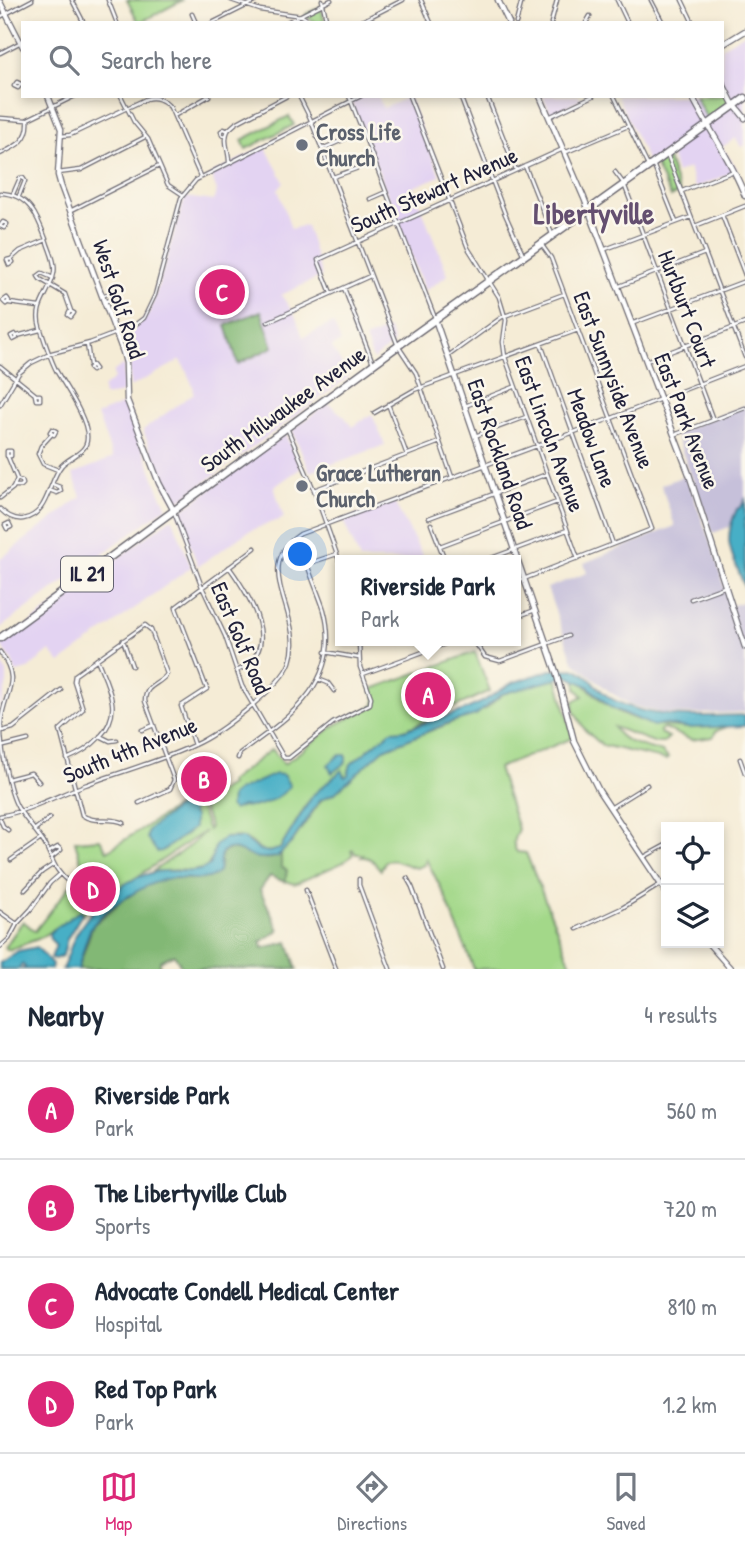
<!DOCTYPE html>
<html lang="en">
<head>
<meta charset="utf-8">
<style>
  :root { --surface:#fff; --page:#f2f2f3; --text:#1f2937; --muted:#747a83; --line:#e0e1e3; --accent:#db2777 }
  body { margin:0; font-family:"Patrick Hand",sans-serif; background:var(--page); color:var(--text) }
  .controls { position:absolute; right:21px; bottom:21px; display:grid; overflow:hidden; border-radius:0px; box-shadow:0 4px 10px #0003 }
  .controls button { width:63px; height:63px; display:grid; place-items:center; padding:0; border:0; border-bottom:2px solid var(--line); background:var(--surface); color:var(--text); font:35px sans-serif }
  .you { position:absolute; left:301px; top:555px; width:24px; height:24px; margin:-18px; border:5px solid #fff; border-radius:50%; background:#1a73e8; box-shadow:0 0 0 10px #1a73e833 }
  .badge { display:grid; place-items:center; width:46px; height:46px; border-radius:50%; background:var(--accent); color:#fff; font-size:23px; font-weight:700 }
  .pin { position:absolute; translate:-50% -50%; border:4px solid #fff; box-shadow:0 2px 7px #0006 }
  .popup { position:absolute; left:335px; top:555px; width:186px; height:91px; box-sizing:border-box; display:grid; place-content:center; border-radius:0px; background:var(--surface); filter:drop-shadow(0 2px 5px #0005); font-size:23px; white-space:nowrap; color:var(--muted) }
  .popup b { font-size:26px; color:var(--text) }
  .popup::after { content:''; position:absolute; left:50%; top:100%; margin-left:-14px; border:14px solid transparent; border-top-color:var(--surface) }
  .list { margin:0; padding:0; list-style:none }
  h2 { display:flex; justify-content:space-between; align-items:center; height:91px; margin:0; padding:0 28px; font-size:30px }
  h2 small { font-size:23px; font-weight:400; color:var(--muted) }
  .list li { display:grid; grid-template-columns:46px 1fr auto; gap:21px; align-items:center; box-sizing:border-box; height:98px; padding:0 28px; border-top:2px solid var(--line) }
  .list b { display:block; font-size:26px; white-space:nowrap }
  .list p { margin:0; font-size:23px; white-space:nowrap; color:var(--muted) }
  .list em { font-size:23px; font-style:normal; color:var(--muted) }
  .icon { flex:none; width:38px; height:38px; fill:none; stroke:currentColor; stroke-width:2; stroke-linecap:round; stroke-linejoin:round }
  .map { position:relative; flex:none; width:745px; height:969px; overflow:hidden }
  .search { position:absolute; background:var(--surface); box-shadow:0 4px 10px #0003; left:21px; right:21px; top:21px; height:77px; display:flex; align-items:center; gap:18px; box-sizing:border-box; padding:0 24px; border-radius:0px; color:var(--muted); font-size:26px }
  .sheet { height:483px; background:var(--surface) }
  nav { display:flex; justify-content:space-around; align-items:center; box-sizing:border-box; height:98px; border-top:2px solid var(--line); background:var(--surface); font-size:19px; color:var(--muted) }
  nav a { display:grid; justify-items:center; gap:4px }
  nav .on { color:var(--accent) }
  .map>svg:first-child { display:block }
  .built { fill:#e3d3f2 }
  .industrial { fill:#c6c0da }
  .green { fill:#a3d889; stroke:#627d62; stroke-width:2 }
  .forest { fill:#82b875; stroke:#526d58; stroke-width:2 }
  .water { fill:#47afc6; stroke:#346880; stroke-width:2 }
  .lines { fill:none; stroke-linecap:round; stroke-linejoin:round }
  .street-casing { stroke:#6c6971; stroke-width:5 }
  .secondary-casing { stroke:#6c6971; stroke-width:7 }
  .primary-casing { stroke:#6c6971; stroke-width:9 }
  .street { stroke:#fff; stroke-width:2.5 }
  .secondary { stroke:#fff; stroke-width:4.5 }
  .primary { stroke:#fff; stroke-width:6 }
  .worship-dot { fill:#6b7280; stroke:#fbf7ec; stroke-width:2.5 }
  .labels { text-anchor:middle; stroke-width:5; stroke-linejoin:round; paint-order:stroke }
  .shield { fill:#fbf7ec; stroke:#636270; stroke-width:2 }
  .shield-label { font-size:21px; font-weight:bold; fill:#22223b }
  .worship-label { font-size:23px; font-weight:bold; fill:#5b616d; stroke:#fbf7ec; text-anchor:start }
  .street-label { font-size:23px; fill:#22223b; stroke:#fbf7ec }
  .district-label { font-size:30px; font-weight:bold; fill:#644f70; stroke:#fbf7ec }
</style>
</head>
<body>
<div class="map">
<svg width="745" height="969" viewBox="0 0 745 969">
  <rect width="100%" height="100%" fill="#fbf7ec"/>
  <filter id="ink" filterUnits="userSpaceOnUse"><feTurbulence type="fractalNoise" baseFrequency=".0143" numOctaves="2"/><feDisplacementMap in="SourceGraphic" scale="14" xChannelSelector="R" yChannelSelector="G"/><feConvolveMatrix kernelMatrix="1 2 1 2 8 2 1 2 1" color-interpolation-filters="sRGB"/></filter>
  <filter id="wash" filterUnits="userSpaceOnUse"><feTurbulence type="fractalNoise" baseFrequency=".00686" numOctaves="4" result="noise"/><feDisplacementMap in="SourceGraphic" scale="28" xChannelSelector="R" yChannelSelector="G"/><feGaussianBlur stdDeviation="1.57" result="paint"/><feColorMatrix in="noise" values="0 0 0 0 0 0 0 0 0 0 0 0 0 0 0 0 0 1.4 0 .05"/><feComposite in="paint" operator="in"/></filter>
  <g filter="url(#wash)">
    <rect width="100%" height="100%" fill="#f5ecd6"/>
    <path class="built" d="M745,33V145L741,147L736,138L722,147L737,169L734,172L695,188L689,168L676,173L669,150L649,164L617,96H722V47Z
      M361,96H378L383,108L409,97L440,176L413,187L448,275L425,291L351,101Z
      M543,96H579L581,99L551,114Z
      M265,146L284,182L278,189L291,229L306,225L322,276L281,295L295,315L303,337L333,323L341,342L332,347L349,377L175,504L165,487L143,430L194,393L193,386L181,360L130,387V362L122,335L133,329L150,313L185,197L213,201L217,191L211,174Z
      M389,329L394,343L373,360L365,339Z
      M124,364L123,393L104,396L103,388L114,379L113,372Z
      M126,403L159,491L167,507L0,628V559L81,497L73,474L113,458L97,415Z
      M328,403L345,417L352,427L372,414L385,445L310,472L292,430Z
      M285,434L301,468L274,487L284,518L249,531L198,566L178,513Z
      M394,502L425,560H360L343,520Z
      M170,519H173L191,567L60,663L50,651L28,669L16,672L12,661L1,645Z
      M0,660L7,673V683L0,710Z"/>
    <path class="industrial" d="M745,405V500L741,507L737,509L729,527L713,533L675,433Z
      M686,475L714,553L730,606L745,601V712L693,714L662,713L631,705L610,692L573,661L547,588L587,573L584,563L675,526L661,485Z"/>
    <path class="green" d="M127,0H183L139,23Z
      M321,7L325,23H316L306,16V14Z
      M722,85L730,103L729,106L708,121L695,96H722Z
      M289,116L294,125L246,149L242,140Z
      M667,157L679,192L671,197L655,165Z
      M475,652L490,691L380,741L351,764L348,775L345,778L342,770L308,802L280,849C254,857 260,843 243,838C238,836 230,838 225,838L206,868L191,871L177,870L152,872L192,844L205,831L82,914V911L38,939L8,950L5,947L23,921L35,931L83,869L75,841L100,839L107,851L195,795L208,830L210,827L203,808L212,803V796L230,785L229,782L272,749L284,764L335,725L375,705L376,699L372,689Z
      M557,677L573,738L498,768L518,829C514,838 511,843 517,852L526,853L573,969H474L444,894L426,859L424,865L416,868L393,860L385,861L381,870C374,863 372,856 361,857L363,854H356L353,850L351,851L353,855L342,863L295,884L270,876L248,854L252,857H277L292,842L322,799L335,793L384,749L486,709L502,694Z
      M576,679C589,687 598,699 610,707C645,730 691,730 732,725L716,731L713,737L691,740L664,728L660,730V733L669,737L663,743H656L614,727C622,745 646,746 662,752L668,758L666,760L602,745L585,730L574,711V701L583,696L576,688Z"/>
    <path class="forest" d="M261,311L273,347L238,364L226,325Z
      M230,849C247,850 265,866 281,854V867L287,870L285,882L270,876L260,890L279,930L261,942L263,948L288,942L297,969H183L174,954L160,961V969H78L93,925L120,902L153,881L170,878L190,879L220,868C220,857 219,853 230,849Z"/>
    <path class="water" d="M745,500V589C734,554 720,546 737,509L741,507Z
      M576,669C591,675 599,693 614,700C654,721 701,716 745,715V726L688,728L663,724L653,726L610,707L588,686L567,676L502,694L476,715L451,722L384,749L335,793L320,800L292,842L277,857C270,858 261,859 253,857C244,854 229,842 221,854C219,858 220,867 219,872C206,884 188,877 172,878C151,880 102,909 91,928C85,940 82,956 78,969H62C67,959 70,948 74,938C90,907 127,874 163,871C178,870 197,875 210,865L215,846L224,838H243L259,850L269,852L280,849L313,795L342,770L345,777L348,775L351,764L391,731L404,730L462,711L480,703L512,683L551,670Z
      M339,755H346V762L332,773L328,765Z
      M275,774L283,775L290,786C281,798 256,810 242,806L233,810L230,807L231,796L237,791Z
      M188,805L194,817V828L162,851L157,852L147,838L148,830L177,808Z
      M81,910L82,914L67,939L63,955L56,959L51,958L56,945L50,939L49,933Z
      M37,947L52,964L51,969H22L25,967L22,964L19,969H0V963L18,951Z"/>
  </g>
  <g filter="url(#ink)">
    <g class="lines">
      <defs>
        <path id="street" d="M72,0L84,23
          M108,0L117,23
          M231,0L260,10L302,16L313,23
          M322,0L327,23
          M421,0L431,23
          M617,0L628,23
          M651,0L663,23
          M682,0L693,23
          M192,14L196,23
          M0,17L32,0
          M212,23L258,0
          M285,23L331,0
          M358,23L403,0
          M516,23L522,0
          M551,23L557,0
          M586,23L590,16
          M0,53L23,41
          M17,82L21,84L18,88L14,86Z
          M121,96L134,122L148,139L168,185L183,195
          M299,96L310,118L398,346L416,373L452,477
          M349,96L435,318
          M409,96L468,248L499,297L506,320L503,342L505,357L578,559
          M460,96L505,214L524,256
          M487,96L516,170
          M614,96L648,166
          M174,116L209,96
          M549,117L593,96
          M0,118L26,120L75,96
          M61,136L70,135L146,99C155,96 164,100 170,107L200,176
          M226,136L222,135L221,131L224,129L228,131
          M322,149L363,131
          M564,153L628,126
          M0,154C17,146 30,140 28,119
          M667,154L745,357
          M229,162C229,150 223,142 228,130L236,123L287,96
          M653,164L676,222
          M525,166L552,234
          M615,172L624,184L713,420
          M58,173L81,170L145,137
          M333,177L375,162
          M682,191L734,171
          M0,193C30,194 38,218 47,242C50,252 56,262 54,273C51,293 33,305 40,327C45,342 50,359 57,372C66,388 89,420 87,439C87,452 70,457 62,465C48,481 49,515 23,519C14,520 6,515 0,509
          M13,194L20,178H23L25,181L19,196
          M370,199L386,192
          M72,210L159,166
          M722,215L745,275
          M3,222L7,224L4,228L0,226Z
          M695,226L745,206
          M603,250L691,217
          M11,259L20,251L46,240
          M11,259L13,262L9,265L7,260Z
          M53,278L42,273L38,276L40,279L65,294L71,311
          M617,287L705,253
          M344,288L373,363
          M331,293L318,260L563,149
          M102,296L112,292L116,295L114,298L104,302
          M7,298L9,301L6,304L3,301Z
          M9,303L39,307
          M70,311L74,313L71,317L68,315Z
          M268,322L370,276
          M631,324L745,281
          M15,334L17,338L13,340L11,336Z
          M17,336L40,330
          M87,344L90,365
          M541,344L613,544
          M448,356L502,317L564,294
          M646,361L745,323
          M92,365L95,369L92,371L89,368Z
          M0,366L36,395
          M35,395H40V400H36Z
          M388,404L407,455
          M0,405L19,373L31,363L52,353L90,343L132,327L144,318L155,295L181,198L196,180L361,96
          M465,406L514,387
          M374,413L414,390L578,330
          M287,428L314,490L340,563
          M52,429L56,431L54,435L50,432Z
          M52,434L41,446L38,454L43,464L58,470
          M674,435L745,408
          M475,436L526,417
          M7,451H11V456H7Z
          M15,486H21L23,484L22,481L17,479
          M49,490L57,493L61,491L60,487L52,484
          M314,490L440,442
          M0,498L13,488L17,479L8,457
          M174,512L202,587L225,636L242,686L284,758H289L333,723L370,704L371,697L360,667L359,641
          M429,518L547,474
          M9,523L11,527L7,529L5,525Z
          M431,524L445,560
          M440,546L557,502
          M282,554L307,564L337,554
          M486,560L567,530
          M229,567C250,596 284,649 237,671
          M516,582L652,529L551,258L541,244
          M691,599L724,587
          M176,607L255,548
          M176,608L207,689
          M516,617L535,610
          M123,640L132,666
          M474,641L485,657L500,661L568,636
          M0,652C23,683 3,692 1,723C0,743 8,791 18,808C26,820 36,831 44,843C53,859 54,871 70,883
          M325,652L359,658
          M363,674L453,641
          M318,679L328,683L334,691
          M142,730L154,725
          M2,731L13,728L61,690
          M100,736L110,741L117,740
          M194,745L181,706L207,689
          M4,746L28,740
          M238,758L240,753C290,717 343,682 324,610C319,595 312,579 307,564
          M67,759C89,750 116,730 112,702C110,687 102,672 97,659
          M740,759L745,773
          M8,779L31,773L39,782
          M610,808L647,785
          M0,816C29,811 58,795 85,785C122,771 165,760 200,742C223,730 282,686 290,662C306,615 249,568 300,534L612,418L745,366
          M0,819L3,826L8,830
          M124,823C111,816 94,824 82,815L60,730L83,709L74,681L75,675L145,625L151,630L167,674C160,685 145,684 145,701L174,780L170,789L139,803
          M34,830L50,818
          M49,852L58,847L61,850L52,857
          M644,857L666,845
          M11,860L41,839
          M407,878L412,887L443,969
          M359,879V885L390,969
          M25,890L42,872L54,864
          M306,890L336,969
          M0,912L17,924
          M577,929L622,908L666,881
          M0,947L9,939L17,924L31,909L50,883L59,875"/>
        <path id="secondary" d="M498,0L509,23
          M0,2L23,47
          M722,45L745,31
          M722,82L732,102L745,118
          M48,96L61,129L58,175L61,186L123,352L126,363L127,400L159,483L174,511
          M540,96L584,198L689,474L745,647
          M692,96C709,130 732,161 745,196
          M435,319L556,672L574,741L599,791L666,892
          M708,943L731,969"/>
        <path id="primary" d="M0,638L398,346L745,98"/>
      </defs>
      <use href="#street" class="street-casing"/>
      <use href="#secondary" class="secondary-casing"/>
      <use href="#primary" class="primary-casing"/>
      <use href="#street" class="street"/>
      <use href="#secondary" class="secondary"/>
      <use href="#primary" class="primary"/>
    </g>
  </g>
  <g class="worship-dot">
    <circle cx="302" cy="145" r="7"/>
    <circle cx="302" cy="486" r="7"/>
  </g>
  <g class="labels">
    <rect class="shield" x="61" y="556.5" width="52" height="35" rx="5"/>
    <g class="shield-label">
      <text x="87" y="581">IL 21</text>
    </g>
    <g class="worship-label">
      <text x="316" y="140">Cross Life<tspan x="316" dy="26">Church</tspan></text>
      <text x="316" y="481">Grace Lutheran<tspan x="316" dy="26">Church</tspan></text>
    </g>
    <g class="street-label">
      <text transform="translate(434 190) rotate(-24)" y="8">South Stewart Avenue</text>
      <text transform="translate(119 299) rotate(72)" y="8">West Golf Road</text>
      <text transform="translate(687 309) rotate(69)" y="8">Hurlburt Court</text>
      <text transform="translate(614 380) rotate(69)" y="8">East Sunnyside Avenue</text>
      <text transform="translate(283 409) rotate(-36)" y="8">South Milwaukee Avenue</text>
      <text transform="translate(687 421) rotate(69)" y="8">East Park Avenue</text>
      <text transform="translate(550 434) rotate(70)" y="8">East Lincoln Avenue</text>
      <text transform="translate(592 438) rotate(70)" y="8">Meadow Lane</text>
      <text transform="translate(500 454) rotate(71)" y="8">East Rockland Road</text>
      <text transform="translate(241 638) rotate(67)" y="8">East Golf Road</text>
      <text transform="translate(130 750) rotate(-22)" y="8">South 4th Avenue</text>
    </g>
    <g class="district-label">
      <text x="594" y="224">Libertyville</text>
    </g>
  </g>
</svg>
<div class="controls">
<button><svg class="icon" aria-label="locate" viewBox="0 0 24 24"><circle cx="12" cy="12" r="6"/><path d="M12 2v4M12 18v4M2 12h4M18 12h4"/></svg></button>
<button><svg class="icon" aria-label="layers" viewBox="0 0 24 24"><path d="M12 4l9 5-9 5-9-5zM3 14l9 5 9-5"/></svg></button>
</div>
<div class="you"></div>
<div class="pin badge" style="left:428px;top:695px">A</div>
<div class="popup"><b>Riverside Park</b>Park</div>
<div class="pin badge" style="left:204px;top:779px">B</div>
<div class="pin badge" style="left:222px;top:292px">C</div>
<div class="pin badge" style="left:93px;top:889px">D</div>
<div class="search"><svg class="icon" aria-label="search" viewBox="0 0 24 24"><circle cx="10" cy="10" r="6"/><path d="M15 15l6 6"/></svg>Search here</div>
</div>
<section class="sheet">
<h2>Nearby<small>4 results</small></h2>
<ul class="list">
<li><span class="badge">A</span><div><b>Riverside Park</b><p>Park</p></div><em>560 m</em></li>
<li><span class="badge">B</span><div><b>The Libertyville Club</b><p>Sports</p></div><em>720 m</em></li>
<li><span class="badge">C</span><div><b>Advocate Condell Medical Center</b><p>Hospital</p></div><em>810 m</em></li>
<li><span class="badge">D</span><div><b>Red Top Park</b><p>Park</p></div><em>1.2 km</em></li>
</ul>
</section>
<nav>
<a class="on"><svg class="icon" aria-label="map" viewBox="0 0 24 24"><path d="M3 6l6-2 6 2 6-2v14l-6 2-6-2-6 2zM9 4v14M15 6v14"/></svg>Map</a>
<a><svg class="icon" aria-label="directions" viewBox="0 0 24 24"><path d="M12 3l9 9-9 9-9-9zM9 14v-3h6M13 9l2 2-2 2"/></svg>Directions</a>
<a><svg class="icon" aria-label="saved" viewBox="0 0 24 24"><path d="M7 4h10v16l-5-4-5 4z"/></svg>Saved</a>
</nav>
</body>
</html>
